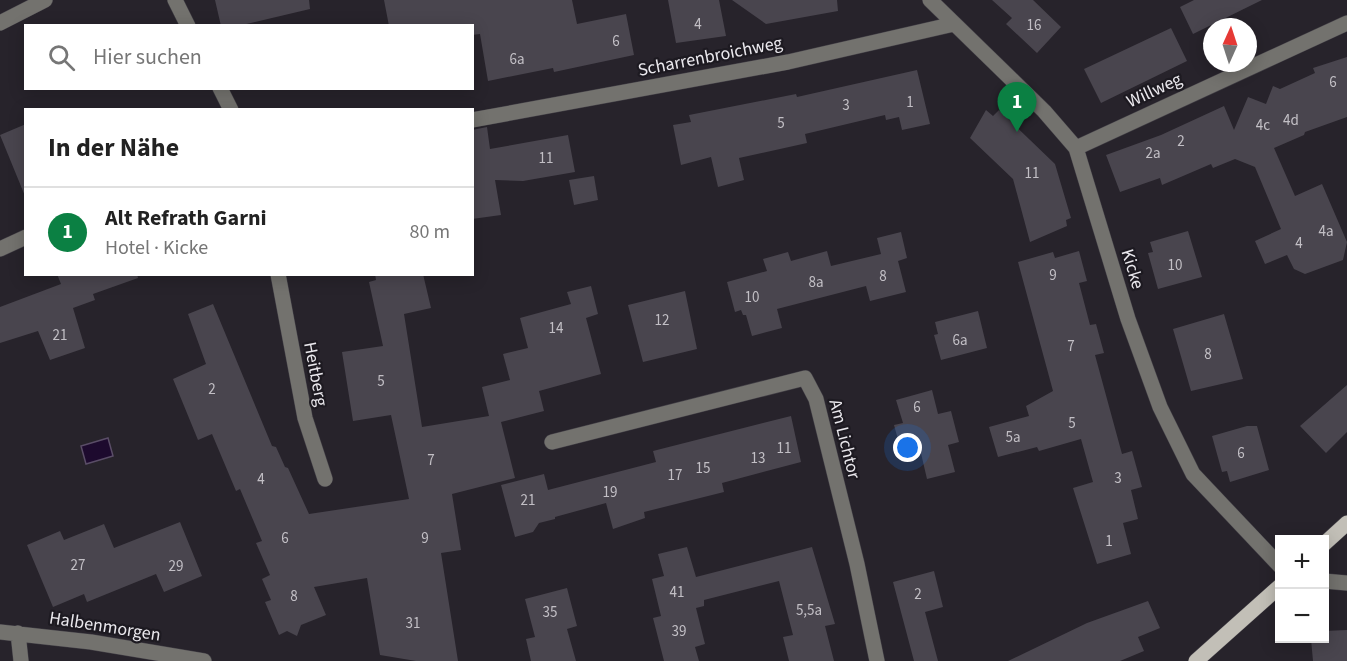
<!DOCTYPE html>
<html lang="de">
<head>
<meta charset="utf-8">
<style>
  :root { --surface:#fff; --page:#f6f6f6; --text:#222; --muted:#767676; --line:#e0e0e0; --accent:#0b8043 }
  body { margin:0; font-family:"Source Sans 3",sans-serif; background:var(--page); color:var(--text) }
  .controls { position:absolute; right:18px; bottom:18px; display:grid; overflow:hidden; border-radius:0px; box-shadow:0 3px 15px #0003 }
  .controls button { width:54px; height:54px; display:grid; place-items:center; padding:0; border:0; border-bottom:2px solid var(--line); background:var(--surface); color:var(--text); font:30px sans-serif }
  .compass { position:absolute; left:1203px; top:18px; width:54px; height:54px; border-radius:50%; background:var(--surface); box-shadow:0 3px 15px #0003; rotate:3deg }
  .you { position:absolute; left:908px; top:448px; width:21px; height:21px; margin:-15px; border:4px solid #fff; border-radius:50%; background:#1a73e8; box-shadow:0 0 0 9px #1a73e833 }
  .badge { display:grid; place-items:center; width:39px; height:39px; border-radius:50%; background:var(--accent); color:#fff; font-size:20px; font-weight:700 }
  .pin { position:absolute; translate:-50% -50px; filter:drop-shadow(0 2px 3px #0008) }
  .pin::after { content:''; position:absolute; top:32px; width:21px; height:18px; background:inherit; clip-path:polygon(0 0,100% 0,50% 100%) }
  .list { margin:0; padding:0; list-style:none }
  h2 { display:flex; justify-content:space-between; align-items:center; height:78px; margin:0; padding:0 24px; font-size:26px }
  h2 small { font-size:20px; font-weight:400; color:var(--muted) }
  .list li { display:grid; grid-template-columns:39px 1fr auto; gap:18px; align-items:center; box-sizing:border-box; height:90px; padding:0 24px; border-top:2px solid var(--line) }
  .list b { display:block; font-size:22px; white-space:nowrap }
  .list p { margin:0; font-size:20px; white-space:nowrap; color:var(--muted) }
  .list em { font-size:20px; font-style:normal; color:var(--muted) }
  .icon { flex:none; width:33px; height:33px; fill:none; stroke:currentColor; stroke-width:2; stroke-linecap:round; stroke-linejoin:round }
  .map { position:relative; flex:none; width:1347px; height:661px; overflow:hidden }
  .search { position:absolute; background:var(--surface); box-shadow:0 3px 15px #0003; left:24px; top:24px; width:450px; height:66px; display:flex; align-items:center; gap:15px; box-sizing:border-box; padding:0 21px; border-radius:0px; color:var(--muted); font-size:22px }
  .panel { position:absolute; background:var(--surface); box-shadow:0 3px 15px #0003; left:24px; top:108px; width:450px; height:168px; border-radius:0px }
  .map>svg:first-child { display:block }
  .water { fill:#1d0a2e; stroke:#5a4d67; stroke-width:1.5 }
  .building { fill:#49454e }
  .lines { fill:none; stroke-linecap:round; stroke-linejoin:round }
  .minor-casing { stroke:#423f46; stroke-width:16 }
  .major-casing { stroke:#423f46; stroke-width:16 }
  .minor { stroke:#73726e; stroke-width:15 }
  .major { stroke:#c2bfb7; stroke-width:15 }
  .labels { text-anchor:middle; stroke-width:4.5; stroke-linejoin:round; paint-order:stroke }
  .number-label { font-size:15px; fill:#c2bfc5 }
  .street-label { font-size:18px; fill:#eae8ed; stroke:#1d1a21 }
</style>
</head>
<body>
<div class="map">
<svg width="1347" height="661" viewBox="0 0 1347 661">
  <rect width="100%" height="100%" fill="#27232b"/>
  <path class="water" d="M108,438L113,456L86,464L81,446Z"/>
  <path class="building" d="M215,0H309L310,9L238,26H221Z
    M384,0H572L577,24L626,14L634,55L554,72L553,68L488,81L480,34L472,35V26H389Z
    M668,0H719L726,36L676,43Z
    M732,0H837L838,11L766,24Z
    M992,0H1033L1061,27L1037,53L1006,24L1012,18Z
    M1194,0H1262L1193,34L1180,7Z
    M1171,28L1187,61L1101,103L1084,69Z
    M1347,57V117L1305,132L1304,135L1274,148L1295,196L1322,184L1347,242L1343,260L1305,274L1294,269L1287,255L1265,264L1255,241L1281,229L1255,167L1235,159L1213,168L1211,164L1162,185L1160,178L1120,192L1106,155L1161,135L1224,106L1234,130L1248,97L1266,104L1273,86L1280,89L1315,73L1313,68Z
    M917,70L930,124L902,130L899,117L886,120L885,115L805,134L807,143L739,158L744,180L718,187L711,157L681,165L673,125L691,122L689,115L796,94L797,97Z
    M986,110L993,116L999,110L1055,164L1071,218L1066,220L1067,226L1030,242L1013,179L970,138Z
    M26,124V196H25L0,135Z
    M487,127L490,149L568,135L575,172L523,181L495,180L501,215L472,219V130Z
    M594,176L598,200L574,205L569,180Z
    M1188,231L1202,277L1158,289L1148,253L1153,252L1150,242Z
    M901,232L907,258L898,261L906,292L870,301L866,286L777,309L782,328L752,336L746,315H743L741,310L735,312L727,282L767,271L763,259L788,252L791,261L827,251L831,266L881,254L877,238Z
    M1079,251L1087,281L1079,283L1090,325L1096,324L1104,353L1095,355L1122,454L1132,451L1142,487L1131,490L1138,519L1123,523L1131,554L1097,564L1073,488L1093,482L1081,439L1039,451L1037,447L998,457L989,427L1029,416L1026,406L1053,391L1018,262L1053,252L1055,258Z
    M57,274H137L138,278L93,294L95,300L73,308L85,348L50,360L38,331L0,343V307L61,284Z
    M375,274H423L431,308L404,314L422,427L489,416L482,387L510,380L503,354L528,348L520,318L571,304L567,292L591,286L598,314L586,318L601,374L539,391L544,411L501,422L515,478L452,494L461,550L441,553L458,661H416L380,655L367,578L314,587L326,615L301,625L297,636L287,631L279,635L265,602L271,600L262,579L270,575L256,543L262,541L240,489L236,491L212,434L198,440L173,379L206,364L188,314L213,304L272,446L276,447L285,467L288,468L309,514L409,499L391,415L353,421L342,352L383,346L369,282L376,280Z
    M685,291L697,349L643,362L628,305Z
    M978,311L987,348L941,360L934,335L938,334L935,322Z
    M1224,314L1243,379L1191,391L1173,329Z
    M1347,385V432L1326,453L1300,426Z
    M932,390L938,414L951,411L959,442L948,445L955,472L927,479L920,449L902,454L894,425L903,423L896,400Z
    M791,416L801,462L722,483L724,492L644,512L645,518L613,529L606,503L555,517V519L539,523L533,532L515,537L501,485L544,474L548,490L656,462L653,451Z
    M1247,426H1257L1269,470L1230,482L1227,471L1222,472L1212,436Z
    M180,522L202,576L164,592L156,574L87,602L84,594L53,607L27,545L60,531L64,540L104,524L114,548Z
    M687,547L696,577L812,547L835,624L825,626L834,661H789L783,637L793,635L779,581L704,600V606L696,608L705,644L695,647L699,661H664L653,618L661,616L652,579L664,576L658,554Z
    M934,571L943,607L925,612L938,661H914L893,582Z
    M567,588L577,626L567,629L576,661H531L526,639L535,637L525,599Z
    M1148,601L1160,628L1138,637L1144,651L1120,661H1008L1087,623Z
    M1347,630V661H1313L1311,639H1324V631Z"/>
  <g class="lines">
    <defs>
      <path id="minor" d="M175,0L188,26
        M930,0L1044,111L1076,148L1128,319L1160,407L1193,474L1280,566
        M0,23L45,0
        M220,88L231,110
        M472,120L788,62L954,24
        M1076,148L1347,23
        M0,249L26,237
        M278,274L305,418L325,479
        M552,442L805,378L816,399L857,564L877,661
        M1324,581L1347,583
        M0,632L91,642L204,661
        M18,633L21,661"/>
      <path id="major" d="M1324,544L1347,523
        M1196,661L1280,586"/>
    </defs>
    <use href="#minor" class="minor-casing"/>
    <use href="#major" class="major-casing"/>
    <use href="#minor" class="minor"/>
    <use href="#major" class="major"/>
  </g>
  <g class="labels">
    <g class="number-label">
      <text x="698" y="29">4</text>
      <text x="1034" y="30">16</text>
      <text x="616" y="46">6</text>
      <text x="517" y="64">6a</text>
      <text x="1333" y="87">6</text>
      <text x="910" y="107">1</text>
      <text x="846" y="110">3</text>
      <text x="1291" y="125">4d</text>
      <text x="781" y="128">5</text>
      <text x="1263" y="130">4c</text>
      <text x="1181" y="146">2</text>
      <text x="1153" y="158">2a</text>
      <text x="546" y="163">11</text>
      <text x="1032" y="178">11</text>
      <text x="1326" y="236">4a</text>
      <text x="1299" y="248">4</text>
      <text x="1175" y="270">10</text>
      <text x="1053" y="280">9</text>
      <text x="883" y="281">8</text>
      <text x="816" y="287">8a</text>
      <text x="752" y="302">10</text>
      <text x="662" y="325">12</text>
      <text x="556" y="333">14</text>
      <text x="60" y="340">21</text>
      <text x="960" y="345">6a</text>
      <text x="1071" y="351">7</text>
      <text x="1208" y="359">8</text>
      <text x="381" y="386">5</text>
      <text x="212" y="394">2</text>
      <text x="917" y="412">6</text>
      <text x="1072" y="428">5</text>
      <text x="1013" y="442">5a</text>
      <text x="784" y="453">11</text>
      <text x="1241" y="458">6</text>
      <text x="758" y="463">13</text>
      <text x="431" y="465">7</text>
      <text x="703" y="473">15</text>
      <text x="675" y="480">17</text>
      <text x="1118" y="483">3</text>
      <text x="261" y="484">4</text>
      <text x="610" y="497">19</text>
      <text x="528" y="505">21</text>
      <text x="285" y="543">6</text>
      <text x="425" y="543">9</text>
      <text x="1109" y="546">1</text>
      <text x="78" y="570">27</text>
      <text x="176" y="571">29</text>
      <text x="677" y="597">41</text>
      <text x="918" y="599">2</text>
      <text x="294" y="601">8</text>
      <text x="809" y="615">5,5a</text>
      <text x="550" y="617">35</text>
      <text x="413" y="628">31</text>
      <text x="679" y="636">39</text>
    </g>
    <g class="street-label">
      <text transform="translate(710 56) rotate(-11)" y="6">Scharrenbroichweg</text>
      <text transform="translate(1154 90) rotate(-25)" y="6">Willweg</text>
      <text transform="translate(1133 269) rotate(73)" y="6">Kicke</text>
      <text transform="translate(316 374) rotate(79)" y="6">Heitberg</text>
      <text transform="translate(845 439) rotate(76)" y="6">Am Lichtor</text>
      <text transform="translate(105 626) rotate(9)" y="6">Halbenmorgen</text>
    </g>
  </g>
</svg>
<div class="controls">
<button>+</button>
<button>−</button>
</div>
<svg class="compass" viewBox="-18 -18 36 36"><path d="M0-13l5 13h-10z" fill="#e53935"/><path d="M0 13l5-13h-10z" fill="#767676"/></svg>
<div class="you"></div>
<div class="pin badge" style="left:1017px;top:132px">1</div>
<div class="search"><svg class="icon" aria-label="search" viewBox="0 0 24 24"><circle cx="10" cy="10" r="6"/><path d="M15 15l6 6"/></svg>Hier suchen</div>
<section class="panel">
<h2>In der Nähe<small></small></h2>
<ul class="list">
<li><span class="badge">1</span><div><b>Alt Refrath Garni</b><p>Hotel · Kicke</p></div><em>80 m</em></li>
</ul>
</section>
</div>
</body>
</html>
